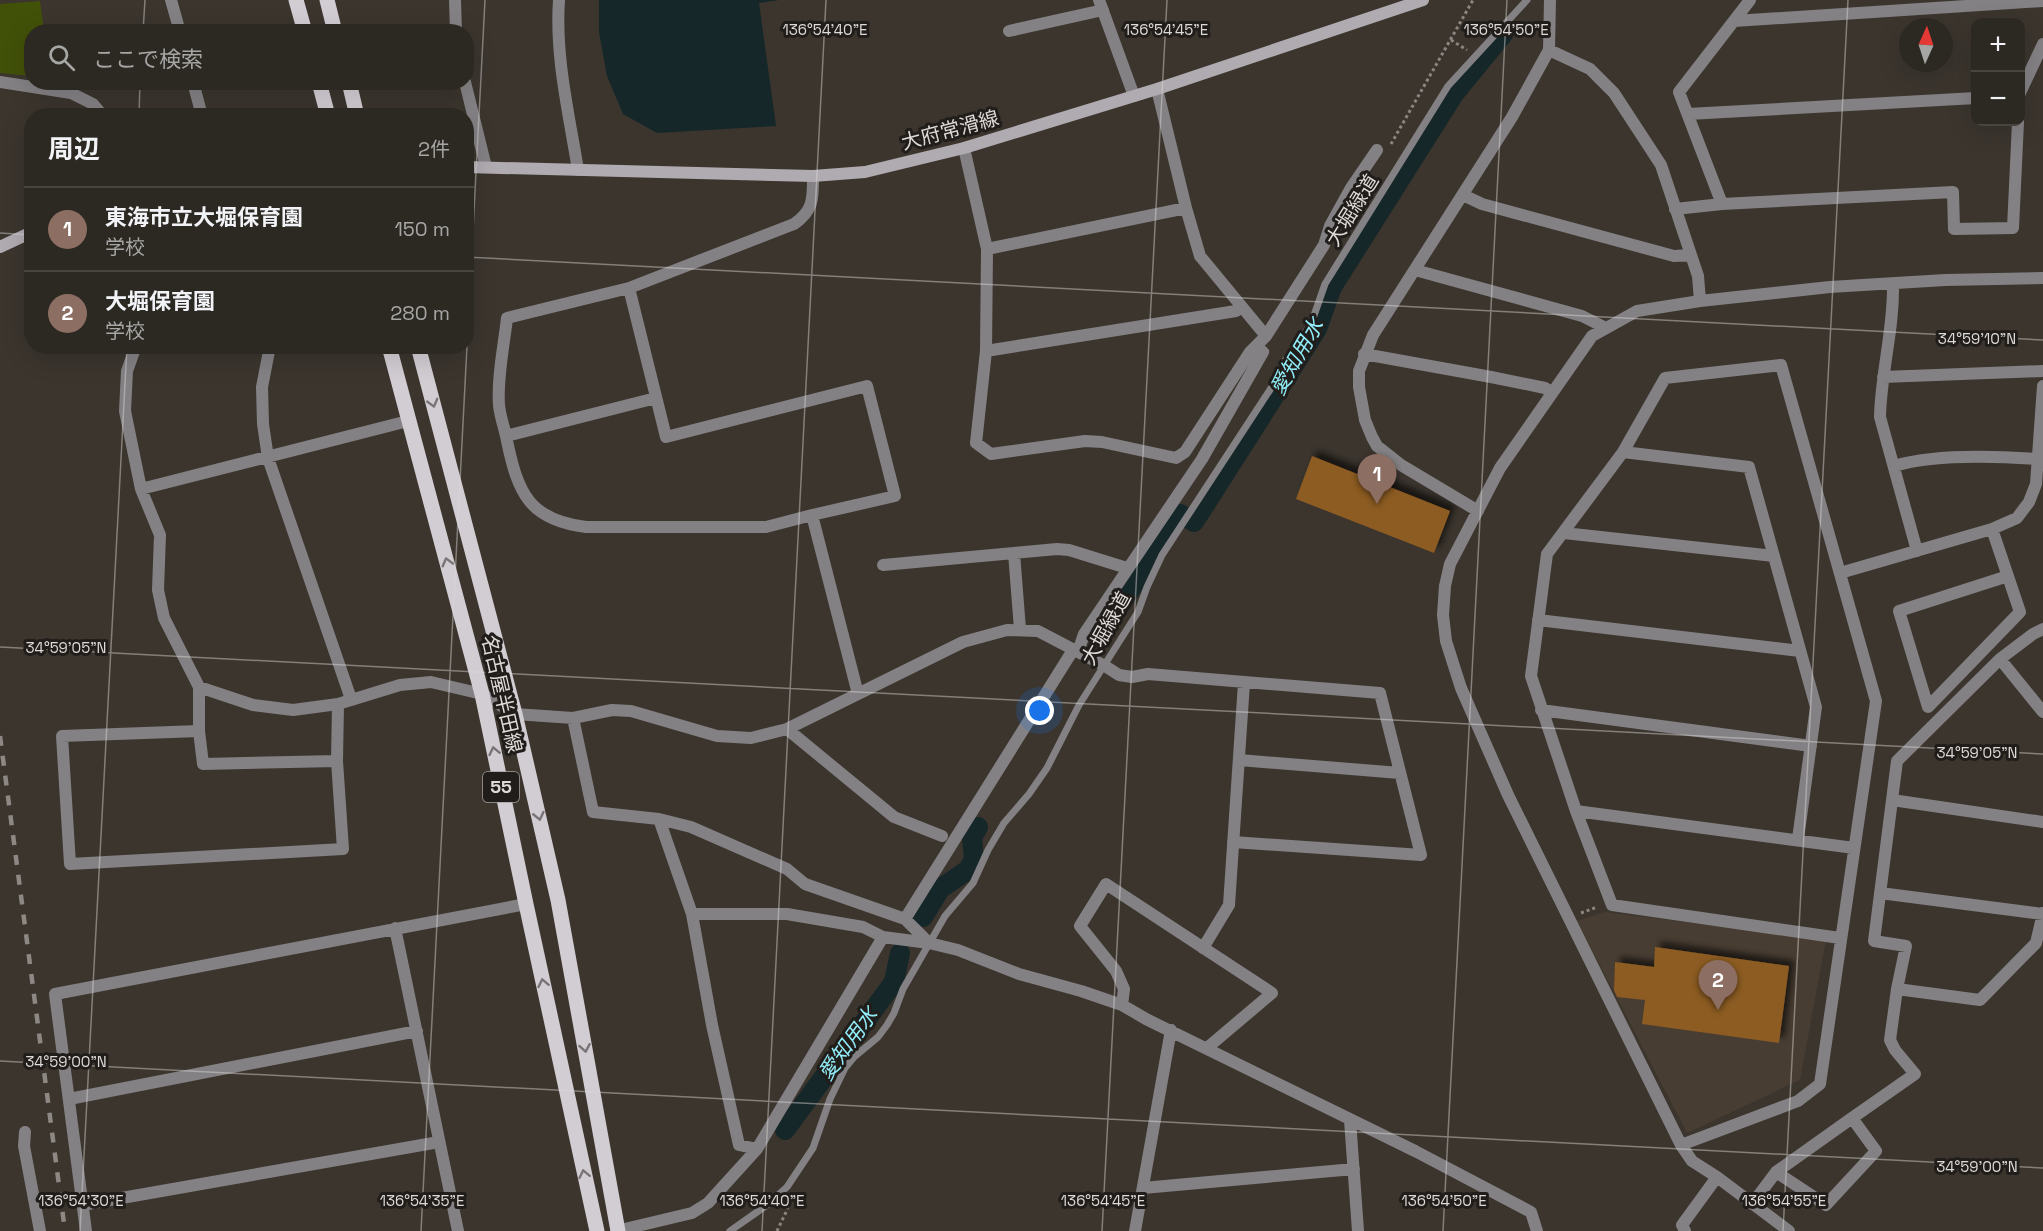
<!DOCTYPE html>
<html lang="ja">
<head>
<meta charset="utf-8">
<style>
  :root { --surface:#2c2822; --page:#34302a; --text:#f1f3f6; --muted:#a6a6a5; --line:#484440; --accent:#c8a6ef }
  body { margin:0; font-family:"Space Grotesk","Noto Sans JP",sans-serif; background:var(--page); color:var(--text) }
  .controls { position:absolute; right:18px; top:18px; display:grid; overflow:hidden; border-radius:12px; box-shadow:0 6px 24px #0002 }
  .controls button { width:54px; height:54px; display:grid; place-items:center; padding:0; border:0; border-bottom:2px solid var(--line); background:var(--surface); color:var(--text); font:30px sans-serif }
  .compass { position:absolute; left:1899px; top:18px; width:54px; height:54px; border-radius:50%; background:var(--surface); box-shadow:0 6px 24px #0002; rotate:3deg }
  .you { position:absolute; left:1040px; top:711px; width:21px; height:21px; margin:-15px; border:4px solid #fff; border-radius:50%; background:#1a73e8; box-shadow:0 0 0 9px #1a73e833 }
  .badge { display:grid; place-items:center; width:39px; height:39px; border-radius:50%; background:var(--accent); color:#fff; font-size:20px; font-weight:700 }
  .pin { position:absolute; translate:-50% -50px; filter:drop-shadow(0 2px 3px #0008) }
  .pin::after { content:''; position:absolute; top:32px; width:21px; height:18px; background:inherit; clip-path:polygon(0 0,100% 0,50% 100%) }
  .list { margin:0; padding:0; list-style:none }
  h2 { display:flex; justify-content:space-between; align-items:center; height:78px; margin:0; padding:0 24px; font-size:26px }
  h2 small { font-size:20px; font-weight:400; color:var(--muted) }
  .list li { display:grid; grid-template-columns:39px 1fr auto; gap:18px; align-items:center; box-sizing:border-box; height:84px; padding:0 24px; border-top:2px solid var(--line) }
  .list b { display:block; font-size:22px; white-space:nowrap }
  .list p { margin:0; font-size:20px; white-space:nowrap; color:var(--muted) }
  .list em { font-size:20px; font-style:normal; color:var(--muted) }
  .icon { flex:none; width:33px; height:33px; fill:none; stroke:currentColor; stroke-width:2; stroke-linecap:round; stroke-linejoin:round }
  .map { position:relative; flex:none; width:2043px; height:1231px; overflow:hidden }
  .search { position:absolute; background:var(--surface); box-shadow:0 6px 24px #0002; left:24px; top:24px; width:450px; height:66px; display:flex; align-items:center; gap:15px; box-sizing:border-box; padding:0 21px; border-radius:24px; color:var(--muted); font-size:22px }
  .panel { position:absolute; background:var(--surface); box-shadow:0 6px 24px #0002; left:24px; top:108px; width:450px; height:246px; border-radius:24px }
  .map>svg:first-child { display:block }
  .built { fill:#483d32 }
  .green { fill:#425108 }
  .water { fill:#152729 }
  .lines { fill:none; stroke-linecap:round; stroke-linejoin:round }
  .canal { stroke:#152729; stroke-width:20 }
  .building { fill:#8c5b23; filter:url(#shadow) }
  .path { stroke:#8b8681; stroke-width:3; stroke-dasharray:3 3; stroke-linecap:butt }
  .lane { stroke:#848184; stroke-width:7 }
  .street { stroke:#848184; stroke-width:12 }
  .secondary { stroke:#b0abb1; stroke-width:12 }
  .primary { stroke:#d2ccd3; stroke-width:15 }
  .rail { stroke:#8d8883; stroke-width:4.5; stroke-dasharray:10 10; stroke-linecap:butt }
  .oneway { stroke:#797476 }
  .ticks { fill:none; stroke:#dedad7; stroke-width:1.5; stroke-opacity:0.45 }
  .labels { text-anchor:middle; stroke-width:6; stroke-linejoin:round; paint-order:stroke }
  .shield { fill:#201d1a; stroke:#a5a19e; stroke-width:1.5 }
  .shield-label { font-size:18px; font-weight:bold; fill:#dedad7 }
  .street-label { font-size:20px; fill:#dedad7; stroke:#201d1a }
  .water-label { font-size:21px; font-style:italic; fill:#91edf9; stroke:#201d1a }
  .ticks-label { font-size:15px; text-anchor:middle; fill:#dedad7; stroke:#201d1a; stroke-width:6; stroke-linejoin:round; paint-order:stroke }
</style>
</head>
<body>
<div class="map">
<svg width="2043" height="1231" viewBox="0 0 2043 1231">
  <defs>
    <filter id="shadow"><feDropShadow dx="5.5" dy="-5.5" stdDeviation="3" flood-color="#0009"/></filter>
  </defs>
  <rect width="100%" height="100%" fill="#3b352e"/>
  <path class="built" d="M1605,912L1826,940L1800,1080L1687,1133L1577,921Z"/>
  <path class="green" d="M40,1L44,31L32,32L31,76L0,73V4Z"/>
  <path class="water" d="M599,0H779L759,3L776,126L657,133L623,114L607,76L599,32Z"/>
  <g class="lines">
    <path class="canal" d="M1103,631L1180,514L1194,522L1317,329L1332,287L1454,94L1504,33
      M923,917L940,889L969,869L974,859L972,838L978,827
      M785,1130L894,982L900,953"/>
  </g>
  <path class="building" d="M1312,456L1450,511L1434,553L1296,499Z
    M1655,947L1789,966L1779,1043L1642,1024L1645,1000L1617,997L1614,990L1615,962L1654,967Z"/>
  <g class="lines">
    <path class="path" d="M1451,40L1467,50
      M1391,144L1473,0
      M1581,913L1597,907
      M777,1231L787,1210L788,1202"/>
    <path class="lane" d="M730,1231L767,1205L787,1187L813,1148L830,1099L845,1068L854,1057L878,1037L887,1025L894,1013L903,989L945,916L973,883L988,850L1004,823L1029,794L1047,768L1079,705L1138,612L1147,587L1162,555L1279,376L1284,362L1311,324L1325,284L1448,86L1527,0"/>
    <path class="street" d="M171,0L180,32
      M455,0L456,32
      M559,0C555,57 569,114 578,170
      M1099,0L1134,96
      M1734,21L2043,1
      M1009,31L1103,10
      M1549,50L1590,69L1614,93L1661,165L1698,276L1700,301
      M0,82L71,93L93,104L103,116
      M193,82L202,116
      M465,82L486,167
      M1157,89L1186,208L1200,256L1266,336
      M2020,93L2043,44
      M1688,114L1976,98
      M964,148L987,249L986,351L976,443L991,454L1085,441L1102,442L1176,458L1185,452L1250,352L1256,346
      M813,176C813,198 814,210 794,224L629,288L666,437L867,386L895,496L812,515L858,694
      M1463,195L1482,204L1674,256L1691,255
      M1722,204L1679,92L1750,0
      M1675,209L1722,204L1953,192L1954,229L2013,228L2018,122
      M987,249L1186,208
      M1415,270L1582,316L1606,328
      M1893,284C1894,329 1881,372 1880,417L1917,551
      M629,288L507,318C504,345 497,378 499,405C500,417 505,429 507,441C518,493 529,520 586,527H766L812,515
      M136,346L127,371L125,411L141,489L160,535L158,590L164,618L199,687V731L62,736L70,864L343,849L337,761L338,704
      M270,346L262,387L263,424L268,458L351,699
      M986,351L1236,311L1242,307
      M1364,354L1491,377L1545,388L1552,393
      M1883,377L2043,371
      M506,436L656,398
      M1623,452L1749,467L1816,707L1798,839
      M1894,466C1933,454 1996,456 2038,459
      M141,489L408,421
      M1478,511L1401,465L1377,446L1372,437L1365,420L1359,387V371L1373,335L1512,117L1549,50L1550,0
      M1992,529L2020,612L1928,707L1899,611L2008,576
      M1564,533L1774,556
      M1014,553L1057,549L1069,550L1127,568
      M883,565L1014,553L1020,629
      M1840,573L1992,529L2017,518L2029,502L2036,484L2043,386
      M1538,620L1800,651
      M2043,629L2033,634L2000,659L1897,761L1874,941L1906,946L1897,989L1980,1000L2036,943L2043,913
      M1078,652L1084,634L1202,459L1263,352L1256,346L1266,336L1324,245L1330,226L1351,188L1377,150
      M2000,659L2043,712
      M199,687L253,705L293,710L338,704L400,685L431,682L482,694L515,714L573,718L612,710L631,711L717,736L751,738L787,729L963,642L1007,630L1038,631L1105,666L1119,675L1132,677L1148,674L1380,693L1421,855L1233,842
      M1541,710L1811,746
      M573,718L593,812L659,819L691,827L787,869L805,884L905,919L929,943L883,937L863,927L787,914H692
      M787,729L894,817L942,836
      M199,731L203,764L337,761
      M1239,760L1400,773
      M1892,800L2043,822
      M1576,811L1854,848
      M659,819L692,914L712,1025L739,1145L757,1149
      M1880,893L2043,914
      M905,919L1073,650
      M395,928L458,1231
      M929,943L958,950L1019,974L1081,991L1122,1005L1146,1019L1415,1151L1531,1212L1537,1231
      M1203,948L1229,905L1244,683
      M1122,1005L1124,989L1116,971L1080,926L1106,884L1272,993L1207,1048
      M69,1099L417,1031
      M1852,1118L1915,1074L1895,1050L1890,1040L1897,989
      M1350,1120L1358,1231
      M25,1132L24,1146L40,1231
      M1681,1145L1798,1101L1820,1084L1876,701L1781,365L1665,378L1623,452L1547,554L1531,676L1576,811L1612,905L1840,938
      M1143,1188L1354,1169
      M1752,1204L1776,1172L1852,1118L1876,1151L1826,1205L1776,1172
      M82,1205L439,1142
      M86,1231L55,994L526,904
      M616,1231L692,1213L708,1203L757,1149L883,937
      M1135,1231L1171,1030
      M1685,1231L1682,1225L1717,1177
      M1789,1231L1717,1177L1692,1161L1681,1145L1508,795L1461,688L1446,641L1443,615L1445,586L1450,564L1500,468L1592,336L1637,311L1700,301L1830,287L1945,280L2043,278"/>
    <path class="secondary" d="M466,167L813,176L865,172L964,148L1157,89L1423,0
      M0,247L32,232"/>
    <path class="primary" d="M296,0L305,32
      M327,0L335,32
      M319,82L328,116
      M349,82L357,116
      M389,346L482,694L526,904L597,1231
      M418,346L515,714L558,900L618,1231"/>
    <path class="rail" d="M0,736L65,1231"/>
  </g>
  <defs><path id="oneway-chevron" d="M-2-3.5L2.5 0L-2 3.5" fill="none" stroke-width="1.6" stroke-linecap="round" stroke-linejoin="round" transform="scale(1.5)"/></defs>
  <g class="oneway">
    <use href="#oneway-chevron" transform="translate(433 403) rotate(75)"/>
    <use href="#oneway-chevron" transform="translate(447 562) rotate(-105)"/>
    <use href="#oneway-chevron" transform="translate(494 751) rotate(-102)"/>
    <use href="#oneway-chevron" transform="translate(539 816) rotate(77)"/>
    <use href="#oneway-chevron" transform="translate(543 983) rotate(-102)"/>
    <use href="#oneway-chevron" transform="translate(585 1048) rotate(80)"/>
    <use href="#oneway-chevron" transform="translate(584 1174) rotate(-102)"/>
  </g>
  <path class="ticks" d="M143,32L145,0M139,116L140,82M0,233L32,235M466,257L2043,340M0,647L2043,754M0,1061L2043,1168M80,1231L127,346M421,1231L485,0M762,1231L826,0M1102,1231L1167,0M1443,1231L1507,0M1783,1231L1848,0"/>
  <g class="labels">
    <rect class="shield" x="483" y="772" width="36" height="30" rx="4.5"/>
    <g class="shield-label">
      <text x="501" y="793">55</text>
    </g>
    <g class="street-label">
      <text transform="translate(950 130) rotate(-15)" y="7">大府常滑線</text>
      <text transform="translate(1352 210) rotate(-58)" y="7">大堀緑道</text>
      <text transform="translate(1106 628) rotate(-61)" y="7">大堀緑道</text>
      <text transform="translate(502 694) rotate(77)" y="7">名古屋半田線</text>
    </g>
    <g class="water-label">
      <text transform="translate(1297 357) rotate(-60)" y="7">愛知用水</text>
      <text transform="translate(848 1044) rotate(-54)" y="7">愛知用水</text>
    </g>
  </g>
  <g class="ticks-label">
    <text x="825" y="35">136°54'40"E</text>
    <text x="1166" y="35">136°54'45"E</text>
    <text x="1506" y="35">136°54'50"E</text>
    <text x="1977" y="344">34°59'10"N</text>
    <text x="66" y="653">34°59'05"N</text>
    <text x="1977" y="758">34°59'05"N</text>
    <text x="66" y="1067">34°59'00"N</text>
    <text x="1977" y="1172">34°59'00"N</text>
    <text x="81" y="1206">136°54'30"E</text>
    <text x="422" y="1206">136°54'35"E</text>
    <text x="762" y="1206">136°54'40"E</text>
    <text x="1103" y="1206">136°54'45"E</text>
    <text x="1444" y="1206">136°54'50"E</text>
    <text x="1784" y="1206">136°54'55"E</text>
  </g>
</svg>
<div class="controls">
<button>+</button>
<button>−</button>
</div>
<svg class="compass" viewBox="-18 -18 36 36"><path d="M0-13l5 13h-10z" fill="#e53935"/><path d="M0 13l5-13h-10z" fill="#a6a6a5"/></svg>
<div class="you"></div>
<div class="pin badge" style="left:1377px;top:504px;background:#8d6e63">1</div>
<div class="pin badge" style="left:1718px;top:1010px;background:#8d6e63">2</div>
<div class="search"><svg class="icon" aria-label="search" viewBox="0 0 24 24"><circle cx="10" cy="10" r="6"/><path d="M15 15l6 6"/></svg>ここで検索</div>
<section class="panel">
<h2>周辺<small>2件</small></h2>
<ul class="list">
<li><span class="badge" style="background:#8d6e63">1</span><div><b>東海市立大堀保育園</b><p>学校</p></div><em>150 m</em></li>
<li><span class="badge" style="background:#8d6e63">2</span><div><b>大堀保育園</b><p>学校</p></div><em>280 m</em></li>
</ul>
</section>
</div>
</body>
</html>
